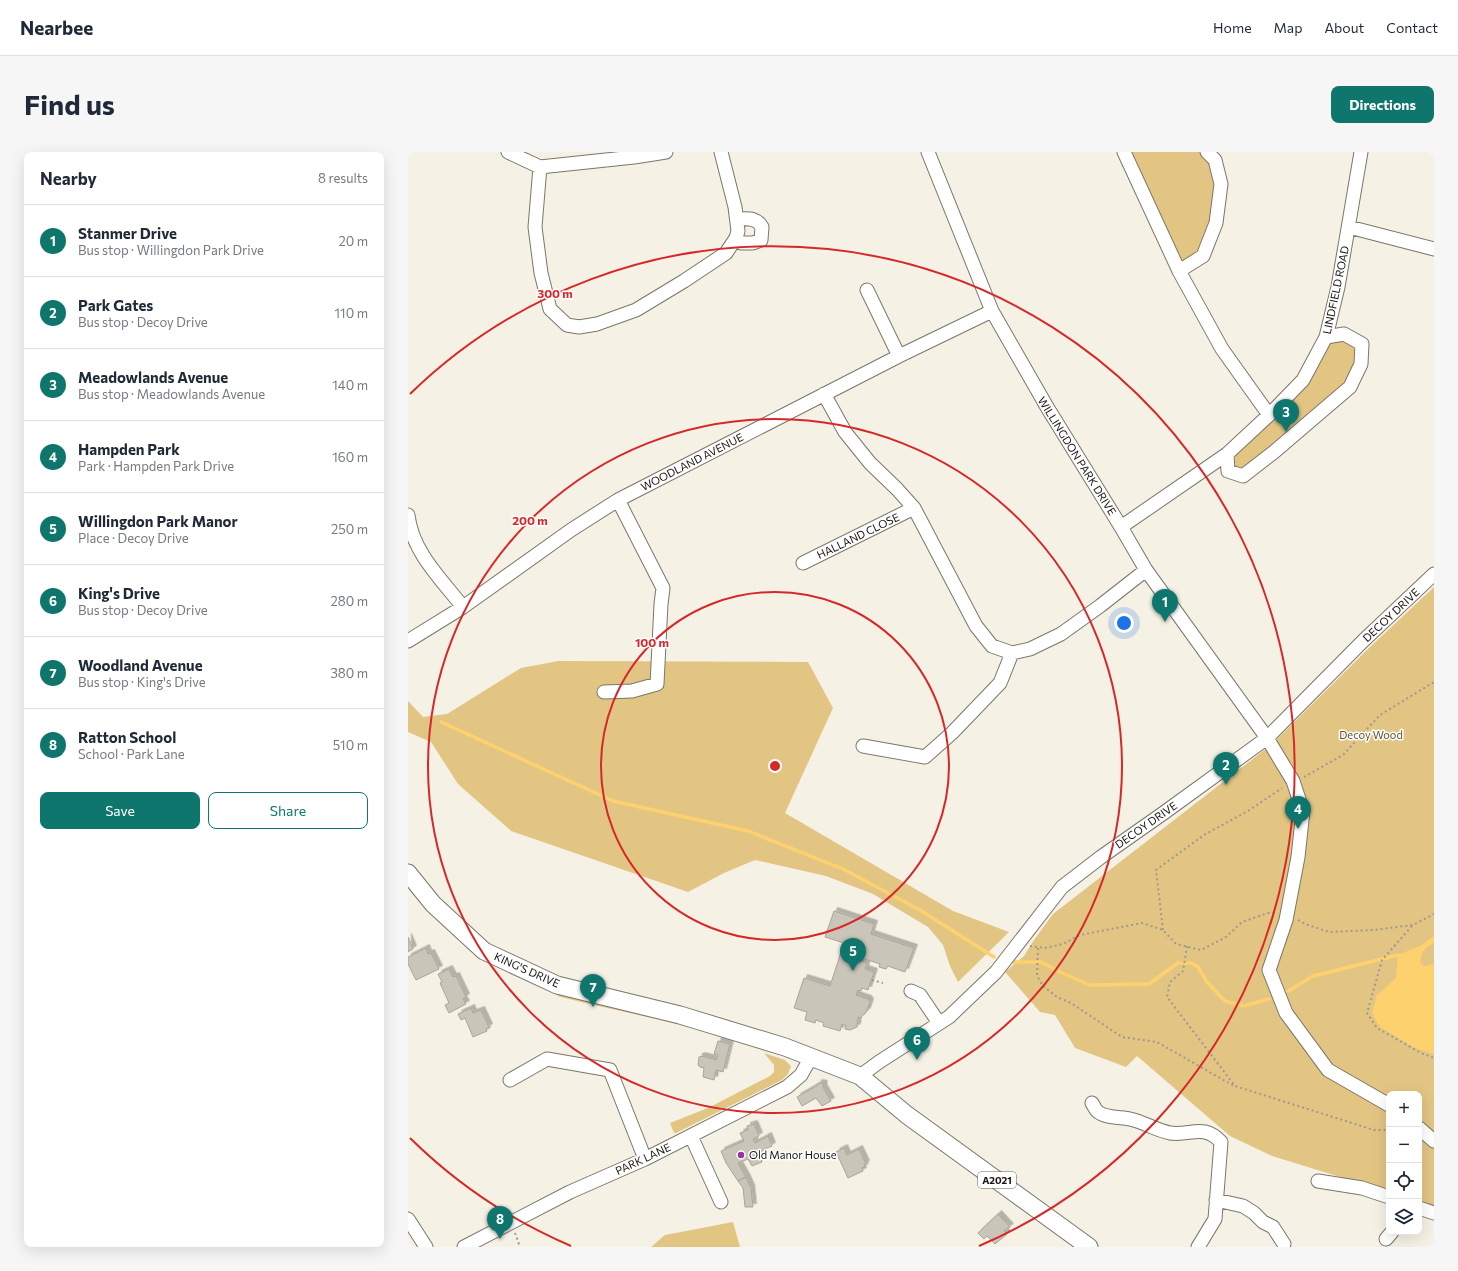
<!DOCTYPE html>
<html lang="en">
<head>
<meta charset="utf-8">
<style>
  :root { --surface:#fff; --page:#f6f6f7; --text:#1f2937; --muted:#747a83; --line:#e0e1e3; --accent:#0f766e }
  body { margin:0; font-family:Commissioner,sans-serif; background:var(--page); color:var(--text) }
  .controls { position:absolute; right:12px; bottom:12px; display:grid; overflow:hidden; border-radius:8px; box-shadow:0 4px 16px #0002 }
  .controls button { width:36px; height:36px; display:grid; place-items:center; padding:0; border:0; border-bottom:1px solid var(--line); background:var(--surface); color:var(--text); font:20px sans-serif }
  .you { position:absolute; left:716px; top:471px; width:14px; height:14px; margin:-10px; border:3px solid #fff; border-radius:50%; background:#1a73e8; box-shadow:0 0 0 6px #1a73e833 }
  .badge { display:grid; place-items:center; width:26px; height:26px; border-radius:50%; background:var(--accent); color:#fff; font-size:13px; font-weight:700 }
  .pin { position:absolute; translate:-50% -33px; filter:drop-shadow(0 1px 2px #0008) }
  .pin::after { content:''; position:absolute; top:21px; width:14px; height:12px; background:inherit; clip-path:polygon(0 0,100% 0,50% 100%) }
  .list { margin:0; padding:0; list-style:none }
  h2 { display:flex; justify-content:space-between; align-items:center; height:52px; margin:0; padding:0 16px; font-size:17px }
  h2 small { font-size:13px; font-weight:400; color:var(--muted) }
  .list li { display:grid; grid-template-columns:26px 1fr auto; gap:12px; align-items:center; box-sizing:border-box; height:72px; padding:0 16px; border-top:1px solid var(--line) }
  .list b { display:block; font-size:15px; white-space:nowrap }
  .list p { margin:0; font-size:13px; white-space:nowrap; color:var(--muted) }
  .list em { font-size:13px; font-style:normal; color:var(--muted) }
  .actions { display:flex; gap:8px; padding:12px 16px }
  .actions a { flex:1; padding:9px 0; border:1px solid var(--accent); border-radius:8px; text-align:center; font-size:14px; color:var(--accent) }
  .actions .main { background:var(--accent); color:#fff }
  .icon { flex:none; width:22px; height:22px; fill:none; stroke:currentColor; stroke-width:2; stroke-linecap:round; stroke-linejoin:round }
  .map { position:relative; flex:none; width:1026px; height:1095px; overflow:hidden; border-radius:8px }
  header { display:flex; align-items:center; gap:24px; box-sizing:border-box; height:56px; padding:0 20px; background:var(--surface); border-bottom:1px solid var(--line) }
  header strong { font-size:19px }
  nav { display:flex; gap:22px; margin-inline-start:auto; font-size:14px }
  .intro { display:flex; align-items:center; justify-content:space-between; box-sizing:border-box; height:96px; padding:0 24px }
  h1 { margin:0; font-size:28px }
  .button { padding:10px 18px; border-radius:8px; background:var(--accent); color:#fff; font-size:14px; font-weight:700 }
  main { display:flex; gap:24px; padding:0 24px }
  aside { flex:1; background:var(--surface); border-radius:8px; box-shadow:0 4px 16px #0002 }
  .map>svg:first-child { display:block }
  .green { fill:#e3c583 }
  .water { fill:#fdd16e }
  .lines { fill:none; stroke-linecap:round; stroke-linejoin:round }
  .stream { stroke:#fdd16e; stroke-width:3.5 }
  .building { fill:#cac5b9; stroke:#a9a498; filter:url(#shadow) }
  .minor-casing { stroke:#7b766b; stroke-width:15 }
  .major-casing { stroke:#7b766b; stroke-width:19 }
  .path { stroke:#9d9990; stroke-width:2; stroke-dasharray:2 3; stroke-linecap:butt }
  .minor { stroke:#fff; stroke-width:13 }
  .major { stroke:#fff; stroke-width:17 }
  .ring { fill:none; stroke:#d62828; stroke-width:2 }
  .poi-dot { fill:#93369f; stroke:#fefefe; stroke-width:1.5 }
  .labels { text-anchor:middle; stroke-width:3; stroke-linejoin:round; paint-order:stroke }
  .shield { fill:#fefefe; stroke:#5d5c59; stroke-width:1 }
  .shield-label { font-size:10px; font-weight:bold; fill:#181612 }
  .street-label { font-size:11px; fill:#181612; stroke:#fefefe }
  .park-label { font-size:11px; fill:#65532a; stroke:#fefefe }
  .poi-label { font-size:11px; fill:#181612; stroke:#fefefe; text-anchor:start }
  .centre { fill:#d62828; stroke:#fefefe; stroke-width:2 }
  .ring-label { font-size:12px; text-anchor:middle; font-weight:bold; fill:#d62828; stroke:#fefefe; stroke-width:3; stroke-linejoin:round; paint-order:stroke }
</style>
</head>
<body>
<header>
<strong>Nearbee</strong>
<nav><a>Home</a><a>Map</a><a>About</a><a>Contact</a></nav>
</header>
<div class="intro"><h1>Find us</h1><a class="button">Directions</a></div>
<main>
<aside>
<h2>Nearby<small>8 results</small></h2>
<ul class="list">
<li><span class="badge">1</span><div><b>Stanmer Drive</b><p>Bus stop · Willingdon Park Drive</p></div><em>20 m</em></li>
<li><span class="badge">2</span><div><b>Park Gates</b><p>Bus stop · Decoy Drive</p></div><em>110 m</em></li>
<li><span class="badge">3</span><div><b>Meadowlands Avenue</b><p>Bus stop · Meadowlands Avenue</p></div><em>140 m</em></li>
<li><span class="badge">4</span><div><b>Hampden Park</b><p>Park · Hampden Park Drive</p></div><em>160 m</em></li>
<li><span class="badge">5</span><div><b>Willingdon Park Manor</b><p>Place · Decoy Drive</p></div><em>250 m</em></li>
<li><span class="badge">6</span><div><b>King's Drive</b><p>Bus stop · Decoy Drive</p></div><em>280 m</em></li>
<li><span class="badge">7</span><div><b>Woodland Avenue</b><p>Bus stop · King's Drive</p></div><em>380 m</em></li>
<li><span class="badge">8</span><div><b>Ratton School</b><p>School · Park Lane</p></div><em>510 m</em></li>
</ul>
<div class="actions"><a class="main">Save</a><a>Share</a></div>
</aside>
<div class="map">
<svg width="1026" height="1095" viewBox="0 0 1026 1095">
  <defs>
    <filter id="shadow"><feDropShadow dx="3.5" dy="-3.5" stdDeviation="0" flood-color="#0004"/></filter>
  </defs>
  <rect width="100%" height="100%" fill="#f6f1e5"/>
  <path class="green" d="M716,0H799L813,32L795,104L771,119Z
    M918,185L954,192L942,235L835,324L820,319L819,302L895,228Z
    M1026,435V1054L1011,1049V942H981V1040L864,1004L822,984L729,904L718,915L667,896L647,863L632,860L597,820L616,804L626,788L645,762L864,592L961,496Z
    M150,509L400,510L425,556L377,661L545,759L601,780L550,830L542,814L535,793L520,775L465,742L418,724L347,708L316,721L280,740L103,679L50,632L23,590L0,580V549L15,565L39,562L113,516Z
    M152,842L177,849L254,865L329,888L253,868L177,851L149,844Z
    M356,901L377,908L383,914L380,922L374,928L268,981H266L262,971L300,956L362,924L366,920V913Z
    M325,1070L332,1095H243L257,1083Z"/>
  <path class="water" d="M1026,784V791C1017,795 1011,802 1013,812L1017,814L1026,812V902L1007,896L972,875L964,861L969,843L988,826L990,803L1014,793Z"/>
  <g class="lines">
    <path class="stream" d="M33,570L205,649L340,679L435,717L512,758L586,805
      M605,810H633L654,821L682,833L741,832L770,811H783L790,815L799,830L817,849L836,854L861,847
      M880,839L905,824L990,803"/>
  </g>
  <path class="building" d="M426,759L466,772L463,782L506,796L497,820L480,814L478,817L471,815L472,812L454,806L453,809L459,811L457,817L466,820L460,838L454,836L453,839L450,838L448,843L460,847L462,850L459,859L454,864L453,866L450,865L449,875L442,878L437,877L438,874L434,872L432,879L415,874L416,871L408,868L407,871L397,868L399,860L386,856L396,826L422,834L436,791L417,785Z
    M0,785L5,797L0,800Z
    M18,796L20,802L23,801L31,817L8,828L0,812V805Z
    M41,817L45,825L48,824L58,845L55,847L58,852L41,861L37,853L41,851L32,831L34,830L30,822Z
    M63,856L65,861L73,858L81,875L78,877L79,879L65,885L57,866L53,868L50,862Z
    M310,889L322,892L315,920L308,918L306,928L295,925L296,916L292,915L290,913L291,905L294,904L308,908L310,903L306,902Z
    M410,931L416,932L415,935L423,949L414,954L408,946L394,954L389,945L410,933Z
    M346,972L351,984L345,987L347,991L360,984L364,994L350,1000L354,1010L344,1014L340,1007L330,1011L338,1025L330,1029L318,1011L313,999L336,989L332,981L340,978L339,974Z
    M436,996L439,1003L451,997L458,1012L456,1013L457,1015L454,1016L455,1019L440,1026L428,1000Z
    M338,1025L343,1036L345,1055H337L335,1036L330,1029Z
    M590,1062L602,1075L596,1079L599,1082L587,1092L579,1084L576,1087L570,1081Z"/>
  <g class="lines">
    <defs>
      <path id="minor" d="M100,0L132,15L226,5L258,0
        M520,0L584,159L639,255L713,375L738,418L859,586L885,629L895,659L890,705L878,768L861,818L878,861L920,918L981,953
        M716,0L771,119L814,197L861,263
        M132,15L127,75L133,121L142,157L159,173L171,175L189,172L228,158L276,129L318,101L328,86L330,79L327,55L313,0
        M941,75L1026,97
        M328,86L333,91H345L353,88L354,75C348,65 340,67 329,67
        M771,119L795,104L808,71L813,32L807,8L799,0
        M459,138L491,204
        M416,242L437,280L462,311L489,337L506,356L568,474L584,494L604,501L622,497L653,482L692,454L738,418
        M819,302L820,319L835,324L866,300L942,235L953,212L954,192L936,182L918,185
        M0,363C4,400 34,428 55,455
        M713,375L819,302L861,263L895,228L918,185L930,135L953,0
        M395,411L506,356
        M0,489L55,455L163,378L210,348L491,204L584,159
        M196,540L224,539L249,532L253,452L255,436L210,348
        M455,594L517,605L544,581L592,531L604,501
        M503,839L512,843L531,871
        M452,924L471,910L541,865L588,820L654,735L693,705L757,660L859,586L955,489L1026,422
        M102,928L139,907L202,918L237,1007
        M684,951C686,954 687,957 689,959C696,966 713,965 722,967C736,970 747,978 762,981C783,984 795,971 813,990L807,1067L790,1095
        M1011,976L1026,989
        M283,984L313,1050
        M910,1029L954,1036L981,1045
        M808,1048L835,1054L846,1061L855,1070L865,1075L876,1092
        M1011,1056L1026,1061
        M0,1067L18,1095
        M978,1087L984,1080
        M56,1095L162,1040L237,1007L379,935L393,923L403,905"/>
      <path id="major" d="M0,721L25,752L76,799L149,833L272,863L377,895L452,924L499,963L681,1095"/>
    </defs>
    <use href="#minor" class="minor-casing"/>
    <use href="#major" class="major-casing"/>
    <path class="path" d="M896,625L935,603L972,563L1026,530
      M890,768L897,772L921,780L965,778L1005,773L1026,762
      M1004,774L974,808L959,861L969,876L1013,901L1026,906
      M755,778L748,718L796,683L840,659L874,636
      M622,794L637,796L655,792L672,783L734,771L755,778L768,792L793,798L818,785L834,770L860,761H868
      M779,794L775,819L762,830L759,845L827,934L966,978H981
      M630,796L629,824L635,834L649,845L663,851L714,885L749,890L826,934
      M464,828L475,831
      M107,1081L112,1095"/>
    <use href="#minor" class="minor"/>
    <use href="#major" class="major"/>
  </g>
  <g class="ring">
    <circle cx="367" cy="614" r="174"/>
    <circle cx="367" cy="614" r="347"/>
    <path d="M163 1094A521 521 0 0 1 2 986M2 242A521 521 0 1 1 571 1094"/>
  </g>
  <circle class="poi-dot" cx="333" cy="1003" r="4"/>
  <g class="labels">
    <rect class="shield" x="570" y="1020" width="38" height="16" rx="3"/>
    <g class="shield-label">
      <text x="589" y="1032">A2021</text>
    </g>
    <g class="street-label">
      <text transform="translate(928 138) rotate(-78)" y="4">LINDFIELD ROAD</text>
      <text transform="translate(669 304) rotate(58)" y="4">WILLINGDON PARK DRIVE</text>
      <text transform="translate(284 310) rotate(-27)" y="4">WOODLAND AVENUE</text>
      <text transform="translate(450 384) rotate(-26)" y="4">HALLAND CLOSE</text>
      <text transform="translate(983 463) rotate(-43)" y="4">DECOY DRIVE</text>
      <text transform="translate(738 673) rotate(-35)" y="4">DECOY DRIVE</text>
      <text transform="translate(119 818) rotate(24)" y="4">KING'S DRIVE</text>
      <text transform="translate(235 1007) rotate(-25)" y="4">PARK LANE</text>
    </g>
    <g class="park-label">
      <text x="963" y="587">Decoy Wood</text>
    </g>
    <g class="poi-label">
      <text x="341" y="1007">Old Manor House</text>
    </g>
  </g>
  <circle cx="367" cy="614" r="6" class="centre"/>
  <g class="ring-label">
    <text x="147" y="146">300 m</text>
    <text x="122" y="373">200 m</text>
    <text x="244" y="495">100 m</text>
  </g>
</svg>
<div class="controls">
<button>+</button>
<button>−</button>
<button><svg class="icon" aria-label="locate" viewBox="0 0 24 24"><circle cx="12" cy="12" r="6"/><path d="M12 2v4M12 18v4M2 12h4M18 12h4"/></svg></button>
<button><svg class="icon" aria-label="layers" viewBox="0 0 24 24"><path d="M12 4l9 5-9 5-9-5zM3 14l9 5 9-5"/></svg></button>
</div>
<div class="you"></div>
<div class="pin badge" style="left:757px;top:470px">1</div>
<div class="pin badge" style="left:818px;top:633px">2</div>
<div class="pin badge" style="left:878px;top:280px">3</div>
<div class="pin badge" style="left:890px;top:677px">4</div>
<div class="pin badge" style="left:445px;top:819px">5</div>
<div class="pin badge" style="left:509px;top:908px">6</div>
<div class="pin badge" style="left:185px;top:855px">7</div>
<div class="pin badge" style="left:92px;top:1087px">8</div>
</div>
</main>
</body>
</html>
